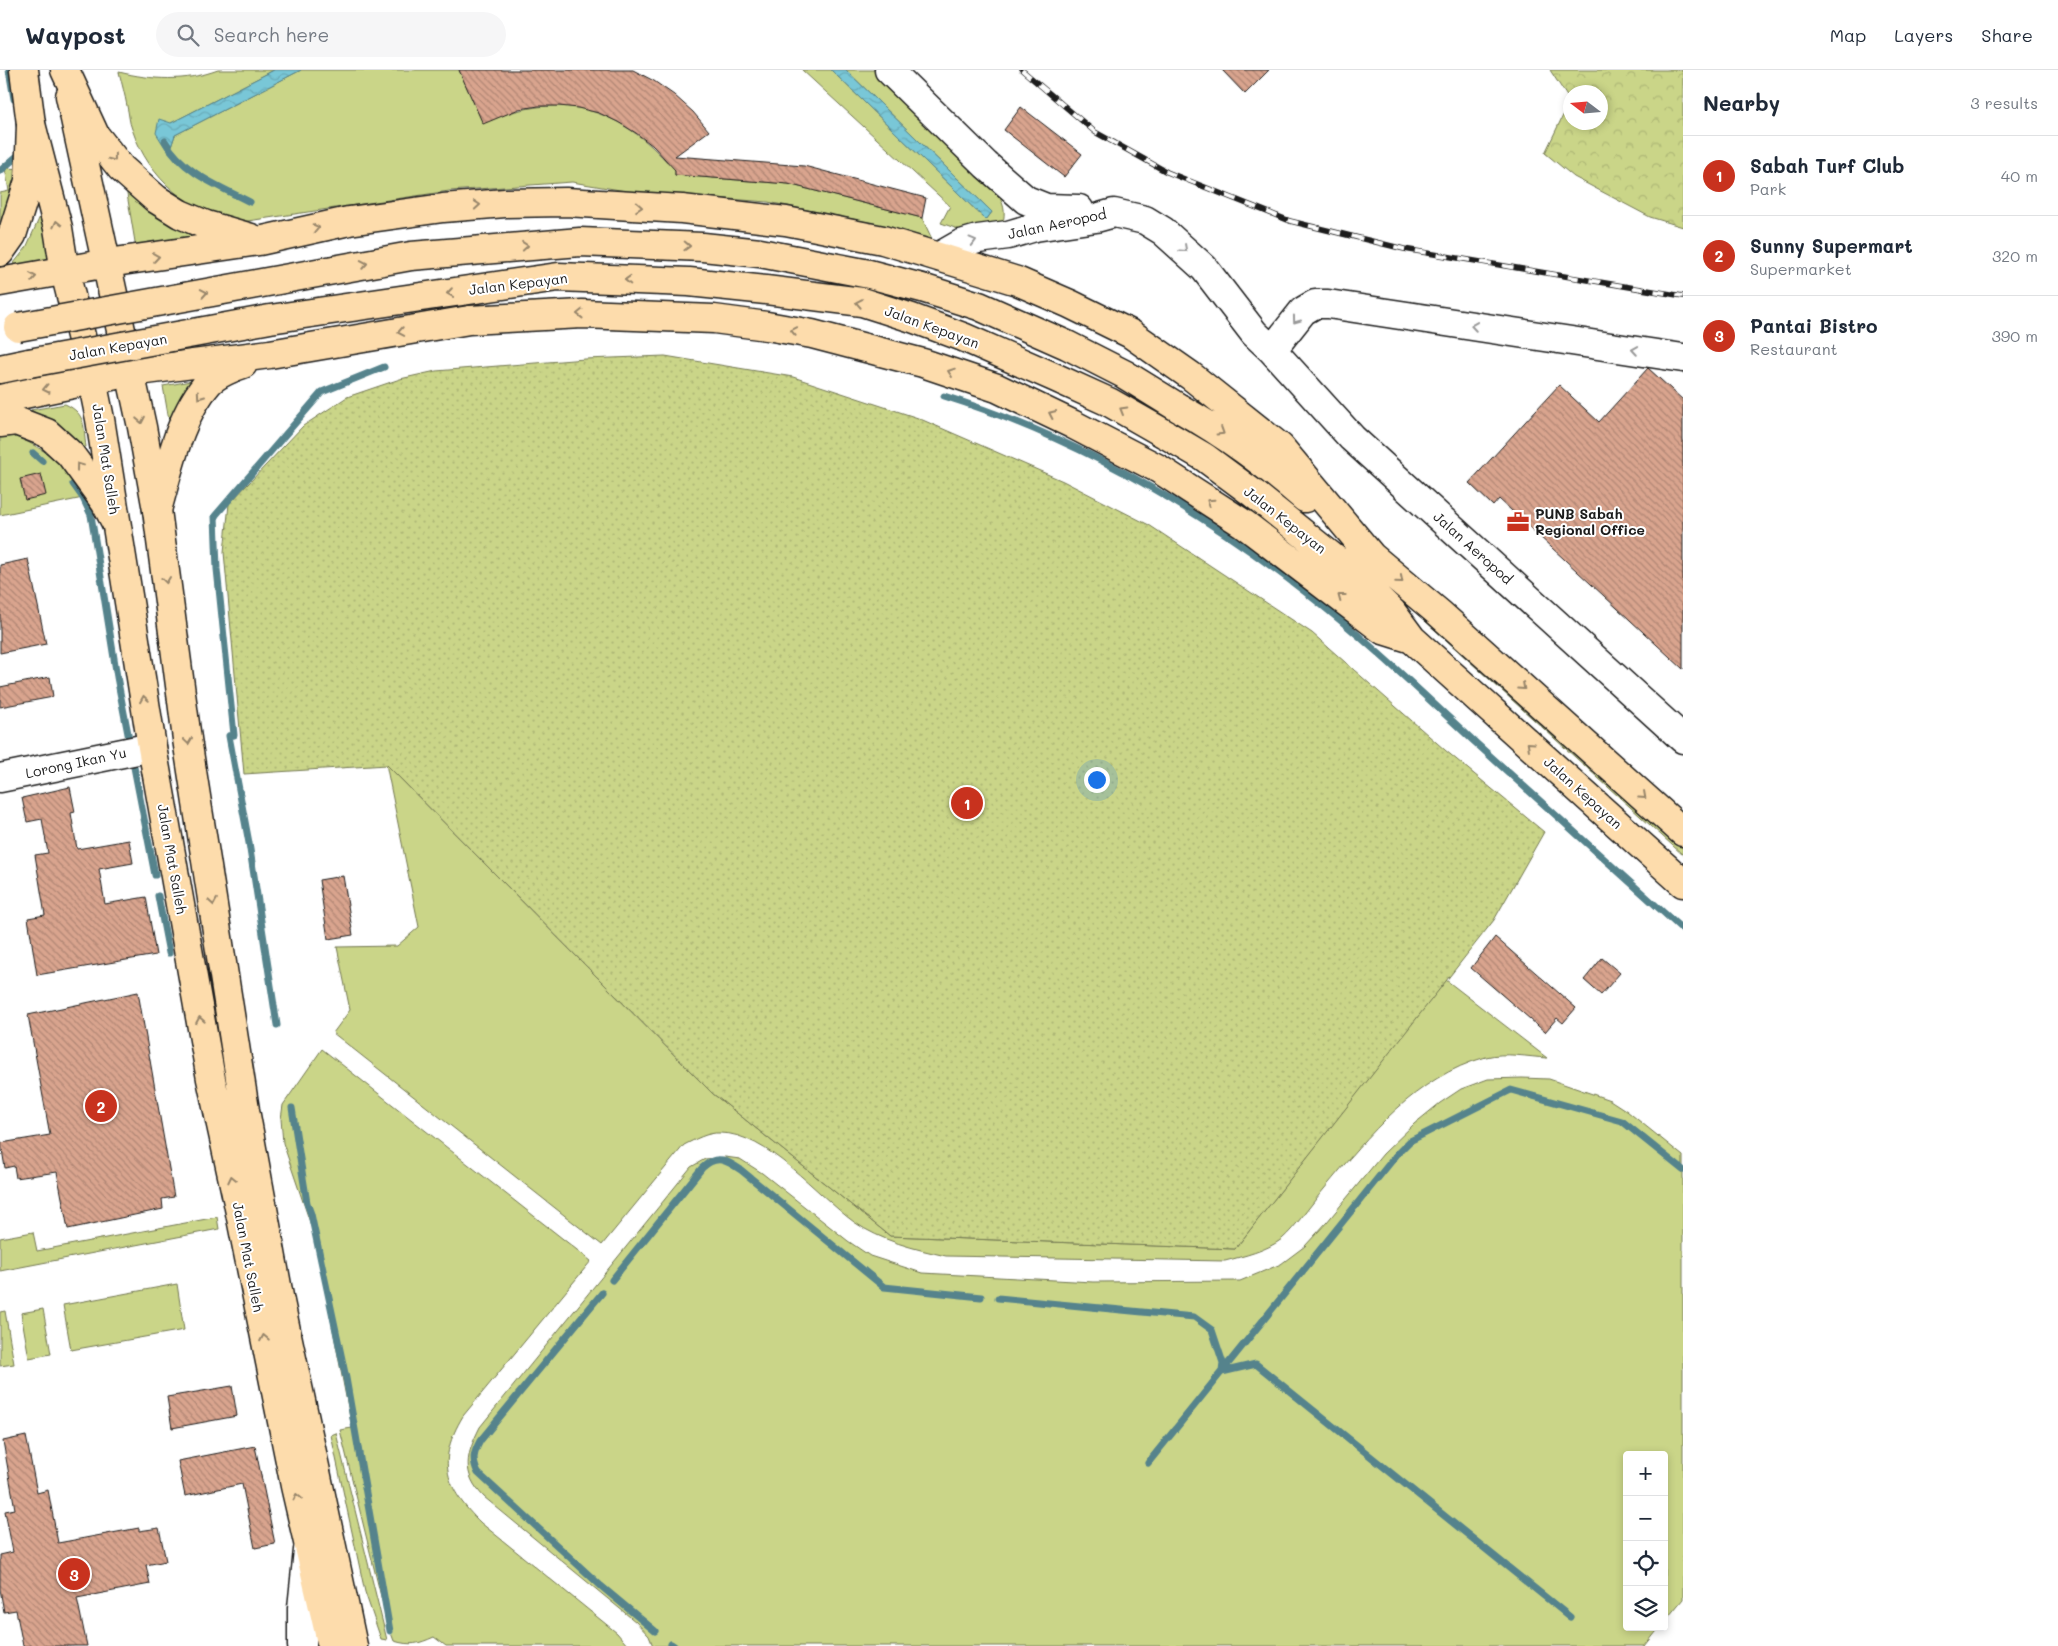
<!DOCTYPE html>
<html lang="en">
<head>
<meta charset="utf-8">
<style>
  :root { --surface:#fff; --page:#f6f6f7; --text:#1f2937; --muted:#747a83; --line:#e0e1e3; --accent:#c8321e }
  body { margin:0; font-family:Mali,sans-serif; background:var(--page); color:var(--text) }
  .controls { position:absolute; right:15px; bottom:15px; display:grid; overflow:hidden; border-radius:5px; box-shadow:0 2px 8px #0003 }
  .controls button { width:45px; height:45px; display:grid; place-items:center; padding:0; border:0; border-bottom:1px solid var(--line); background:var(--surface); color:var(--text); font:25px sans-serif }
  .compass { position:absolute; left:1563px; top:15px; width:45px; height:45px; border-radius:50%; background:var(--surface); box-shadow:0 2px 8px #0003; rotate:286deg }
  .you { position:absolute; left:1096px; top:709px; width:18px; height:18px; margin:-12px; border:4px solid #fff; border-radius:50%; background:#1a73e8; box-shadow:0 0 0 8px #1a73e833 }
  .badge { display:grid; place-items:center; width:32px; height:32px; border-radius:50%; background:var(--accent); color:#fff; font-size:16px; font-weight:700 }
  .pin { position:absolute; translate:-50% -50%; border:2px solid #fff; box-shadow:0 1px 5px #0006 }
  .list { margin:0; padding:0; list-style:none }
  h2 { display:flex; justify-content:space-between; align-items:center; height:65px; margin:0; padding:0 20px; font-size:21px }
  h2 small { font-size:16px; font-weight:400; color:var(--muted) }
  .list li { display:grid; grid-template-columns:32px 1fr auto; gap:15px; align-items:center; box-sizing:border-box; height:80px; padding:0 20px; border-top:1px solid var(--line) }
  .list b { display:block; font-size:19px; white-space:nowrap }
  .list p { margin:0; font-size:16px; white-space:nowrap; color:var(--muted) }
  .list em { font-size:16px; font-style:normal; color:var(--muted) }
  .icon { flex:none; width:28px; height:28px; fill:none; stroke:currentColor; stroke-width:2; stroke-linecap:round; stroke-linejoin:round }
  .map { position:relative; flex:none; width:1683px; height:1576px; overflow:hidden }
  header { display:flex; align-items:center; gap:30px; box-sizing:border-box; height:70px; padding:0 25px; background:var(--surface); border-bottom:1px solid var(--line) }
  header strong { font-size:24px }
  nav { display:flex; gap:28px; margin-inline-start:auto; font-size:18px }
  .search { width:350px; height:45px; background:var(--page); display:flex; align-items:center; gap:12px; box-sizing:border-box; padding:0 18px; border-radius:28px; color:var(--muted); font-size:19px }
  main { display:flex }
  aside { flex:1; background:var(--surface) }
  .map>svg:first-child { display:block }
  .grass { fill:#cad588; stroke:#737852 }
  .forest { fill:url(#forest-crowns); stroke:#737852; fill-rule:evenodd }
  .park { fill:url(#park-dots); stroke:#737852 }
  .water { fill:url(#water-waves); stroke:#54838c }
  .lines { fill:none; stroke-linecap:round; stroke-linejoin:round }
  .stream { stroke:#54838c; stroke-width:7 }
  .building { fill:url(#building-back-hatch); stroke:#1c1c1c }
  .minor-casing { stroke:#1c1c1c; stroke-width:31 }
  .major-casing { stroke:#1c1c1c; stroke-width:31 }
  .highway-casing { stroke:#1c1c1c; stroke-width:31 }
  .minor { stroke:#fff; stroke-width:28 }
  .major { stroke:#fddcac; stroke-width:28 }
  .highway { stroke:#fddcac; stroke-width:28 }
  .rail-casing { stroke:#1c1c1c; stroke-width:5.5 }
  .rail { stroke:#fff; stroke-width:4; stroke-dasharray:11; stroke-linecap:butt }
  .highway-bridge-casing { stroke:#1c1c1c; stroke-width:31; stroke-linecap:butt }
  .highway-bridge { stroke:#fddcac; stroke-width:28 }
  .oneway { stroke:#98866b }
  .oneway2 { stroke:#999 }
  .labels { text-anchor:middle; stroke-width:4; stroke-linejoin:round; paint-order:stroke }
  .street-label { font-size:14px; fill:#1c1c1c; stroke:#fff }
  .poi-label { font-size:14px; font-weight:bold; fill:#1c1c1c; stroke:#fff; text-anchor:start }
</style>
</head>
<body>
<header>
<strong>Waypost</strong>
<div class="search"><svg class="icon" aria-label="search" viewBox="0 0 24 24"><circle cx="10" cy="10" r="6"/><path d="M15 15l6 6"/></svg>Search here</div>
<nav><a>Map</a><a>Layers</a><a>Share</a></nav>
</header>
<main>
<div class="map">
<svg width="1683" height="1576" viewBox="0 0 1683 1576">
  <defs>
    <pattern id="forest-crowns" width="20" height="18" patternUnits="userSpaceOnUse" patternTransform="scale(1.25)"><rect width="20" height="18" fill="#cad588"/><path d="M2 6a3 3 0 1 1 6 0M12 15a3 3 0 1 1 6 0" fill="none" stroke="#adb675"/></pattern>
    <pattern id="park-dots" width="8" height="8" patternUnits="userSpaceOnUse" patternTransform="scale(1.25)"><rect width="8" height="8" fill="#cad588"/><path d="M2 2h.1M6 6h.1" fill="none" stroke="#adb675" stroke-width="1.8" stroke-linecap="round"/></pattern>
    <pattern id="water-waves" width="16" height="10" patternUnits="userSpaceOnUse" patternTransform="scale(1.25)"><rect width="16" height="10" fill="#79c7d7"/><path d="M0 5q4-4 8 0t8 0" fill="none" stroke="#68aab8"/></pattern>
    <pattern id="building-back-hatch" width="6" height="6" patternUnits="userSpaceOnUse" patternTransform="scale(1.25)"><rect width="6" height="6" fill="#d9a48e"/><path d="M-1 5l2 2M0 0l6 6M5-1l2 2" fill="none" stroke="#af8573"/></pattern>
  </defs>
  <rect width="100%" height="100%" fill="#fff"/>
  <filter id="ink" filterUnits="userSpaceOnUse"><feTurbulence type="fractalNoise" baseFrequency=".02" numOctaves="2"/><feDisplacementMap in="SourceGraphic" scale="10" xChannelSelector="R" yChannelSelector="G"/><feConvolveMatrix kernelMatrix="1 2 1 2 8 2 1 2 1" color-interpolation-filters="sRGB"/></filter>
  <g filter="url(#ink)">
    <path class="grass" d="M218,0H274L171,53V77L175,65L301,0H459L483,53C554,21 614,34 667,92L675,86V105L788,114L922,148L932,169L872,153L768,132L626,121L572,112L449,121L241,152C190,144 149,109 132,59C129,52 129,44 127,36C125,25 122,14 119,2C151,10 186,12 218,0Z
      M802,0H831L986,150L992,142L846,0H876L944,65L1000,128C1007,141 1004,150 1000,163L975,165L941,153L950,136Z
      M5,98L25,99L0,167V123L9,121Z
      M125,112L188,164L200,170L137,184Z
      M42,142L51,196L6,203L26,178Z
      M219,306L176,391L163,316Z
      M65,334C87,344 83,357 86,377L79,378L53,354L31,340Z
      M0,363C25,366 65,391 77,413C79,418 81,423 83,428L0,445Z
      M1361,488L1683,778V785L1360,492Z
      M386,694L712,1023L890,1166L1235,1179L1446,910L1547,988C1528,987 1505,982 1486,987C1415,1007 1369,1065 1324,1119C1313,1132 1294,1159 1282,1169C1266,1181 1244,1186 1225,1191L946,1186C915,1179 881,1171 854,1152C817,1125 767,1063 720,1063C708,1062 694,1070 684,1075L602,1175L333,963L350,940L337,877L397,876L419,857Z
      M322,979L591,1191L463,1346C436,1391 445,1418 481,1453L617,1563L628,1576H446L434,1567C418,1574 411,1576 394,1571L388,1555L340,1360L352,1358L315,1167L283,1073L281,1049L283,1035Z
      M1522,1008L1549,1009L1610,1030L1627,1041L1683,1086V1529L1664,1552V1385H1627V1557H1660L1645,1576H653L649,1566L636,1552L484,1427C461,1403 466,1385 480,1357L691,1097L705,1089L725,1087L740,1089L762,1103L848,1171L870,1186L922,1203L1093,1212L1240,1211L1281,1194L1305,1176L1327,1152L1383,1084L1414,1054L1440,1033L1461,1019L1488,1009Z
      M217,1147L219,1159L0,1201V1168L33,1162L37,1181Z
      M177,1214L184,1260L71,1280L63,1235Z
      M43,1239L51,1284L29,1288L21,1243Z
      M5,1241L14,1294L0,1296V1242Z
      M336,1363L387,1570L381,1569L365,1522L331,1365Z"/>
    <path class="forest" d="M1550,0H1683V157L1650,147L1574,107L1545,83L1570,31ZM1570,22H1600V52H1570Z"/>
    <path class="park" d="M665,286L793,307L918,348L1063,411L1149,455L1312,563L1445,680L1544,762L1494,850L1235,1179L890,1166L712,1023L387,695L244,704L224,482L229,434L303,356L347,327L400,309L436,301L585,289Z"/>
    <path class="water" d="M274,0H301L175,65L171,77L166,79L156,63L159,49L171,53Z
      M831,0H846L992,142L986,150Z"/>
    <g class="lines">
      <path class="stream" d="M9,0L14,29
        M165,71C183,103 219,116 250,132
        M0,101L23,81
        M944,326C1075,367 1196,437 1304,521C1365,568 1421,622 1477,674C1546,736 1614,798 1683,860
        M33,383L42,391
        M73,414L83,428L91,445L117,607L129,669
        M133,692L155,805
        M158,826L169,883
        M277,955L249,773L229,666L234,665L217,499L215,446L322,322L384,297
        M292,1038L307,1133L311,1144L346,1308L390,1561
        M612,1210L702,1098C717,1084 726,1090 741,1100L884,1217L981,1227
        M602,1223L480,1371C473,1384 472,1390 478,1403L601,1516L655,1561
        M998,1228L1194,1247L1212,1260L1223,1293L1222,1302L1256,1294L1570,1547
        M1148,1393L1398,1083L1410,1071L1511,1020L1622,1051L1683,1100
        M671,1574L674,1576"/>
    </g>
    <path class="building" d="M459,0H633L654,11L674,25L693,42L709,61L675,86L804,96L926,128L922,148L788,114L675,105V100L653,76L636,63L618,52L599,43L578,38L559,36H539L519,39L483,54Z
      M1222,0H1269L1245,24Z
      M1021,37L1082,84L1064,107L1004,60Z
      M1648,298L1683,330V599L1499,429L1493,436L1469,413L1559,315L1599,352Z
      M41,404L46,425L25,430L20,409Z
      M28,489L46,574L0,583V495Z
      M50,607L53,627L0,637V617Z
      M70,717L75,742L71,743L77,779L129,770L133,793L99,799L105,834L146,827L156,885L37,905L28,848L45,845L35,785L48,783L42,749L27,752L22,728Z
      M343,806L353,865L328,869L319,810Z
      M1495,867L1576,938L1563,953L1557,948L1545,962L1471,898Z
      M1602,888L1620,903L1601,925L1584,910Z
      M138,922L174,1127L162,1129L163,1139L68,1159L57,1102L16,1108L14,1096L5,1098L1,1073L50,1065L28,945Z
      M232,1316L237,1346L172,1358L167,1327Z
      M26,1366L37,1423L48,1420L58,1473L139,1458V1461L159,1458L166,1491L146,1495L150,1514L77,1528L87,1576H23L16,1540L4,1542L0,1519V1485L13,1482L5,1441L15,1439L3,1371Z
      M255,1376L275,1474L255,1478L242,1414L185,1426L178,1391Z"/>
    <g class="lines">
      <defs>
        <path id="minor" d="M889,0L986,95L1026,130L1046,138L1079,139
          M940,186L961,174L978,169L1008,165L1035,157L1096,148L1114,143L1145,150L1163,161L1204,198L1254,263L1272,280L1352,368L1683,669
          M1272,280L1303,241L1315,234H1328L1683,288
          M0,708L152,677
          M302,1576V1538L308,1480"/>
        <path id="major" d="M24,0L31,54L58,158L65,202L92,310L100,349L152,677L211,1009L238,1133L295,1416L332,1576
          M70,26L142,357L157,440L187,669L245,1040L280,1232L353,1576"/>
        <path id="highway" d="M65,0L95,65L121,98L156,129L180,144L206,155L251,168
          M0,182L12,165L29,111L31,54
          M0,212L108,193L259,171L349,151L443,138L505,133L566,132L682,139L786,151L883,170L1017,211L1070,234L1131,264L1191,306L1280,377L1372,487
          M0,299L29,293
          M0,329L131,302L270,284L469,250L582,244L714,249L767,256L812,264L923,293L997,318L1072,354L1159,399L1244,454L1383,560L1412,569
          M1179,338C1227,365 1263,392 1305,428
          M0,353L16,351L47,363L70,384L105,432L115,451
          M1165,364L1204,387L1254,424L1352,503L1392,542L1412,569L1683,813
          M157,440C169,399 179,345 209,312C217,304 233,297 243,294
          M1358,475L1439,543L1683,762"/>
      </defs>
      <use href="#minor" class="minor-casing"/>
      <use href="#major" class="major-casing"/>
      <use href="#highway" class="highway-casing"/>
      <use href="#minor" class="minor"/>
      <use href="#major" class="major"/>
      <use href="#highway" class="highway"/>
      <defs>
        <path id="rail" d="M1022,0L1095,62L1167,102L1290,151L1404,179L1683,226"/>
      </defs>
      <use href="#rail" class="rail-casing"/>
      <use href="#rail" class="rail"/>
      <defs>
        <path id="highway-bridge" d="M18,257L411,186L580,172L703,177L760,183L869,204L922,218L979,236L1067,275L1124,304L1179,338
          M29,293L270,249L558,207L689,212L766,220L862,232L912,248L963,267L1054,307L1109,332L1165,364"/>
      </defs>
      <use href="#highway-bridge" class="highway-bridge-casing"/>
      <use href="#highway-bridge" class="highway-bridge"/>
    </g>
    <defs><path id="oneway-chevron" d="M-2-3.5L2.5 0L-2 3.5" fill="none" stroke-width="1.6" stroke-linecap="round" stroke-linejoin="round" transform="scale(1.25)"/></defs>
    <g class="oneway">
      <use href="#oneway-chevron" transform="translate(113 88) rotate(52)"/>
      <use href="#oneway-chevron" transform="translate(477 135) rotate(-5)"/>
      <use href="#oneway-chevron" transform="translate(639 137) rotate(4)"/>
      <use href="#oneway-chevron" transform="translate(57 154) rotate(-103)"/>
      <use href="#oneway-chevron" transform="translate(316 158) rotate(-12)"/>
      <use href="#oneway-chevron" transform="translate(525 176) rotate(-5)"/>
      <use href="#oneway-chevron" transform="translate(687 176) rotate(2)"/>
      <use href="#oneway-chevron" transform="translate(156 187) rotate(-8)"/>
      <use href="#oneway-chevron" transform="translate(364 194) rotate(-10)"/>
      <use href="#oneway-chevron" transform="translate(33 207) rotate(-9)"/>
      <use href="#oneway-chevron" transform="translate(628 210) rotate(-178)"/>
      <use href="#oneway-chevron" transform="translate(204 223) rotate(-10)"/>
      <use href="#oneway-chevron" transform="translate(450 223) rotate(172)"/>
      <use href="#oneway-chevron" transform="translate(859 233) rotate(-169)"/>
      <use href="#oneway-chevron" transform="translate(580 244) rotate(179)"/>
      <use href="#oneway-chevron" transform="translate(794 261) rotate(-169)"/>
      <use href="#oneway-chevron" transform="translate(401 262) rotate(170)"/>
      <use href="#oneway-chevron" transform="translate(951 302) rotate(-161)"/>
      <use href="#oneway-chevron" transform="translate(46 319) rotate(168)"/>
      <use href="#oneway-chevron" transform="translate(200 326) rotate(125)"/>
      <use href="#oneway-chevron" transform="translate(1123 340) rotate(-150)"/>
      <use href="#oneway-chevron" transform="translate(1052 344) rotate(-155)"/>
      <use href="#oneway-chevron" transform="translate(141 350) rotate(79)"/>
      <use href="#oneway-chevron" transform="translate(1221 362) rotate(32)"/>
      <use href="#oneway-chevron" transform="translate(79 396) rotate(-127)"/>
      <use href="#oneway-chevron" transform="translate(1210 432) rotate(-147)"/>
      <use href="#oneway-chevron" transform="translate(166 510) rotate(83)"/>
      <use href="#oneway-chevron" transform="translate(1400 510) rotate(40)"/>
      <use href="#oneway-chevron" transform="translate(1341 527) rotate(-143)"/>
      <use href="#oneway-chevron" transform="translate(1522 617) rotate(42)"/>
      <use href="#oneway-chevron" transform="translate(144 629) rotate(-99)"/>
      <use href="#oneway-chevron" transform="translate(188 671) rotate(82)"/>
      <use href="#oneway-chevron" transform="translate(1530 675) rotate(-138)"/>
      <use href="#oneway-chevron" transform="translate(1643 726) rotate(42)"/>
      <use href="#oneway-chevron" transform="translate(213 832) rotate(81)"/>
      <use href="#oneway-chevron" transform="translate(200 950) rotate(-100)"/>
      <use href="#oneway-chevron" transform="translate(232 1109) rotate(-103)"/>
      <use href="#oneway-chevron" transform="translate(264 1268) rotate(-101)"/>
      <use href="#oneway-chevron" transform="translate(297 1427) rotate(-103)"/>
    </g>
    <g class="oneway2">
      <use href="#oneway-chevron" transform="translate(973 171) rotate(-15)"/>
      <use href="#oneway-chevron" transform="translate(1184 179) rotate(42)"/>
      <use href="#oneway-chevron" transform="translate(1296 250) rotate(126)"/>
      <use href="#oneway-chevron" transform="translate(1474 256) rotate(-171)"/>
      <use href="#oneway-chevron" transform="translate(1635 280) rotate(-171)"/>
    </g>
  </g>
  <defs>
    <symbol id="office-bare" viewBox="-9 -9 18 18"><path d="M-6-3h4V-5.5h4V-3h4V5H-6ZM-1-4.5V-3h2v-1.5ZM-6 0V1H6V0Z" fill="#c8321e" stroke="#fff" stroke-width="2.5" paint-order="stroke"/></symbol>
  </defs>
  <g fill-rule="evenodd">
    <use href="#office-bare" x="1502" y="436" width="32" height="32"/>
  </g>
  <g class="labels">
    <g class="street-label">
      <text transform="translate(1057 154) rotate(-12)" y="5">Jalan Aeropod</text>
      <text transform="translate(518 214) rotate(-7)" y="5">Jalan Kepayan</text>
      <text transform="translate(932 257) rotate(20)" y="5">Jalan Kepayan</text>
      <text transform="translate(118 277) rotate(-10)" y="5">Jalan Kepayan</text>
      <text transform="translate(106 389) rotate(81)" y="5">Jalan Mat Salleh</text>
      <text transform="translate(1285 450) rotate(38)" y="5">Jalan Kepayan</text>
      <text transform="translate(1473 478) rotate(42)" y="5">Jalan Aeropod</text>
      <text transform="translate(76 693) rotate(-12)" y="5">Lorong Ikan Yu</text>
      <text transform="translate(1583 723) rotate(42)" y="5">Jalan Kepayan</text>
      <text transform="translate(172 789) rotate(80)" y="5">Jalan Mat Salleh</text>
      <text transform="translate(248 1187) rotate(79)" y="5">Jalan Mat Salleh</text>
    </g>
    <g class="poi-label">
      <text x="1535" y="449">PUNB Sabah<tspan x="1535" dy="16">Regional Office</tspan></text>
    </g>
  </g>
</svg>
<div class="controls">
<button>+</button>
<button>−</button>
<button><svg class="icon" aria-label="locate" viewBox="0 0 24 24"><circle cx="12" cy="12" r="6"/><path d="M12 2v4M12 18v4M2 12h4M18 12h4"/></svg></button>
<button><svg class="icon" aria-label="layers" viewBox="0 0 24 24"><path d="M12 4l9 5-9 5-9-5zM3 14l9 5 9-5"/></svg></button>
</div>
<svg class="compass" viewBox="-18 -18 36 36"><path d="M0-13l5 13h-10z" fill="#e53935"/><path d="M0 13l5-13h-10z" fill="#747a83"/></svg>
<div class="you"></div>
<div class="pin badge" style="left:967px;top:733px">1</div>
<div class="pin badge" style="left:101px;top:1036px">2</div>
<div class="pin badge" style="left:74px;top:1504px">3</div>
</div>
<aside>
<h2>Nearby<small>3 results</small></h2>
<ul class="list">
<li><span class="badge">1</span><div><b>Sabah Turf Club</b><p>Park</p></div><em>40 m</em></li>
<li><span class="badge">2</span><div><b>Sunny Supermart</b><p>Supermarket</p></div><em>320 m</em></li>
<li><span class="badge">3</span><div><b>Pantai Bistro</b><p>Restaurant</p></div><em>390 m</em></li>
</ul>
</aside>
</main>
</body>
</html>
